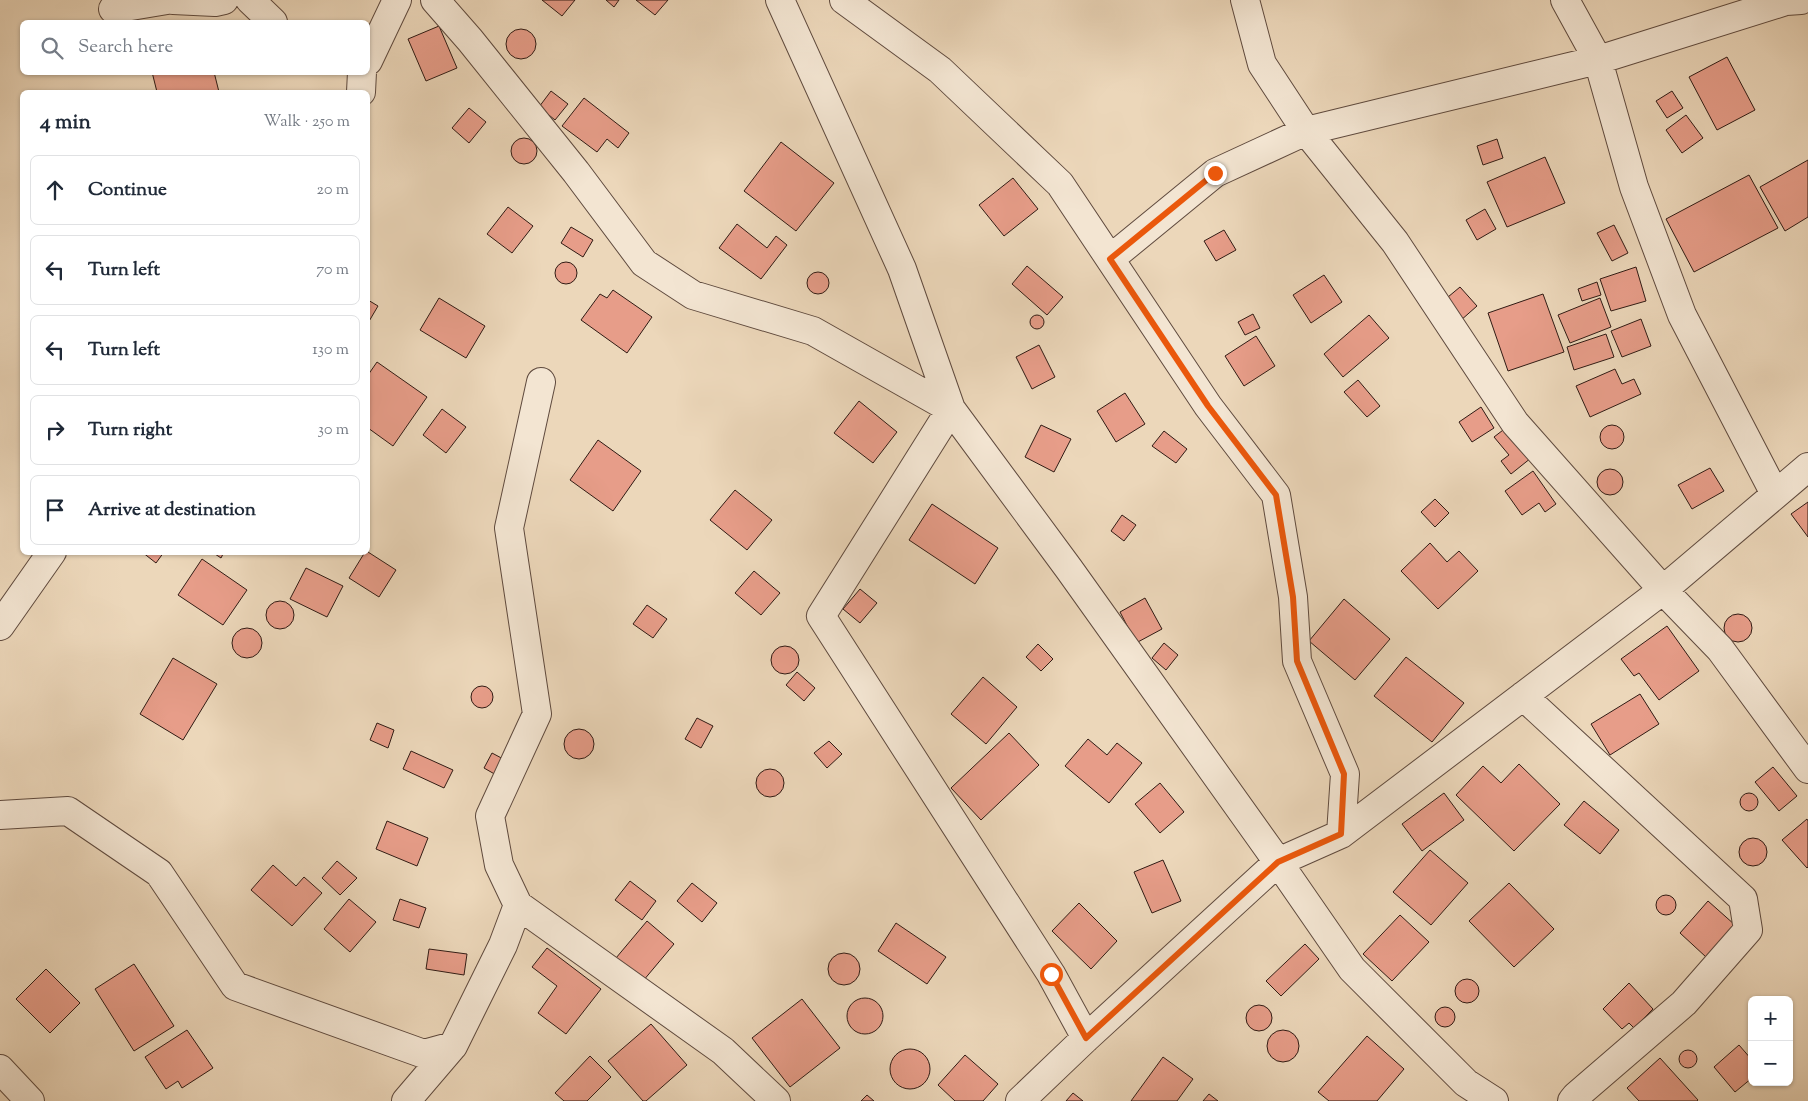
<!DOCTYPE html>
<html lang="en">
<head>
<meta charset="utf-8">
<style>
  :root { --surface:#fff; --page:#f2f2f3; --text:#1f2937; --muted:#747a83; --line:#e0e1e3 }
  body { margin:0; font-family:"Sorts Mill Goudy",serif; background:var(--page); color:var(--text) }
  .controls { position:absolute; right:15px; bottom:15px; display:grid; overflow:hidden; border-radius:8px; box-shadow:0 1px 4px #0004 }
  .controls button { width:45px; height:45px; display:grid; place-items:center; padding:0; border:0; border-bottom:1px solid var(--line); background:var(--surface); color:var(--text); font:25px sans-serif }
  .stop { position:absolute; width:15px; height:15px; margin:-11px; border:4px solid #ea580c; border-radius:50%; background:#fff }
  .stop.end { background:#ea580c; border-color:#fff; box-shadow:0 1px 5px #0008 }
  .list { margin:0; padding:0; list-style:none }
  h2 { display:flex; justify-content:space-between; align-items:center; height:65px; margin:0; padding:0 20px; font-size:21px }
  h2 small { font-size:16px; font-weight:400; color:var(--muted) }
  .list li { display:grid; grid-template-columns:32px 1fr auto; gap:15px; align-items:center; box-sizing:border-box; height:70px; margin:0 10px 10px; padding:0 10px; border:1px solid var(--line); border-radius:8px }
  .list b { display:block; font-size:19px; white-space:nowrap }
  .list em { font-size:16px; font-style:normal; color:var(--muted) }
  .icon { flex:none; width:28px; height:28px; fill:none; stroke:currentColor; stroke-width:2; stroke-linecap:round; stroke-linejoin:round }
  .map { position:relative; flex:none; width:1808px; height:1101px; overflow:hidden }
  .search { position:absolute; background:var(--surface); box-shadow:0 1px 4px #0004; left:20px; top:20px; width:350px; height:55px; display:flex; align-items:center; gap:12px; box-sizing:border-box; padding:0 18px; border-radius:8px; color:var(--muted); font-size:19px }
  .panel { position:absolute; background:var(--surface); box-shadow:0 1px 4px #0004; left:20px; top:90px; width:350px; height:465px; border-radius:8px }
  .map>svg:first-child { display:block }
  .building { fill:#e79d89; stroke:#301b14 }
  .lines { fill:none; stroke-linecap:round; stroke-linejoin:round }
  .minor-casing { stroke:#5f4a3e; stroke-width:30 }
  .minor { stroke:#f3e5d2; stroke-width:28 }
  .route { stroke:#ea580c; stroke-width:6 }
</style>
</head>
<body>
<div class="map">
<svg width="1808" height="1101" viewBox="0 0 1808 1101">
  <rect width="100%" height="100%" fill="#ecd7ba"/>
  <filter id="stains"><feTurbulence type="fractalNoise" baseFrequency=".004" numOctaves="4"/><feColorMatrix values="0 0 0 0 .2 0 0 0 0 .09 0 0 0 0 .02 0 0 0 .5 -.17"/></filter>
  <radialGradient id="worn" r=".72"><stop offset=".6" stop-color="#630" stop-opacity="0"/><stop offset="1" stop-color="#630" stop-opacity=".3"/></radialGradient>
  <path class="building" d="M542,0H575L562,16Z
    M606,0H619L614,7Z
    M636,0H668L655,15Z
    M439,26L457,68L426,81L408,39Z
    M506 44a15 15 0 1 1 30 0a15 15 0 1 1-30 0Z
    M1727,57L1755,110L1717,130L1689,77Z
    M152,72H214L219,92H157Z
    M551,91L568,104L555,120L539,107Z
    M1672,91L1683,108L1667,118L1656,101Z
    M584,98L629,133L618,148L607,139L597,152L562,126Z
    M469,108L486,122L469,143L452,128Z
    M1686,115L1703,138L1682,153L1666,130Z
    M511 151a13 13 0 1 1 26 0a13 13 0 1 1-26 0Z
    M1497,139L1503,158L1483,165L1477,146Z
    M781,142L834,183L796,231L744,191Z
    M1545,157L1565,203L1507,227L1487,182Z
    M1808,160V217L1785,231L1760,187Z
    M1749,175L1778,228L1694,272L1666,219Z
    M1013,178L1038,209L1004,236L979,205Z
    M508,207L533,226L512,253L487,234Z
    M1485,209L1496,229L1477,240L1466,220Z
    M737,224L767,248L776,236L787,245L761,279L719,248Z
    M1614,225L1628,253L1612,261L1597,233Z
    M571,227L593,240L583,257L561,243Z
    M1224,230L1236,250L1216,261L1204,241Z
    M555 273a11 11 0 1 1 22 0a11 11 0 1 1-22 0Z
    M1027,266L1063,297L1047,315L1012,284Z
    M1636,267L1646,301L1611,311L1600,279Z
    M807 283a11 11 0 1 1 22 0a11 11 0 1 1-22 0Z
    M1324,275L1342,302L1311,323L1293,295Z
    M1597,282L1601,295L1582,301L1578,289Z
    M1460,287L1477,306L1460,321L1442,302Z
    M613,290L652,317L627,353L581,320L600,294L607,298Z
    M1543,294L1564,352L1508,371L1488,313Z
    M439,298L485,326L466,358L420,330Z
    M1600,298L1611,327L1570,343L1558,315Z
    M368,300L378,306L368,323Z
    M1253,314L1260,328L1245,335L1238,322Z
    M1369,315L1389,338L1343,377L1324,354Z
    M1030 322a7 7 0 1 1 14 0a7 7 0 1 1-14 0Z
    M1641,319L1651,346L1622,357L1611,331Z
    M1606,334L1614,357L1574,370L1567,347Z
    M1256,336L1275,366L1244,386L1225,356Z
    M1039,345L1055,377L1032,389L1016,357Z
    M377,362L427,397L393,446L368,428V375Z
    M1615,369L1622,384L1634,379L1641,394L1590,417L1576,386Z
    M1358,380L1380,406L1367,417L1344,392Z
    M1125,393L1145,424L1116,442L1097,411Z
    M859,401L897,432L873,463L834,433Z
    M1481,407L1494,428L1472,442L1459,422Z
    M442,409L466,427L446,453L423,435Z
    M1600 437a12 12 0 1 1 24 0a12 12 0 1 1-24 0Z
    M1041,425L1071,439L1054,472L1025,457Z
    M1507,427L1531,458L1511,474L1501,461L1509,455L1494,437Z
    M1164,431L1187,449L1176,463L1152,446Z
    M598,440L641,471L613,511L570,480Z
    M1710,468L1724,491L1692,509L1678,485Z
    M1597 482a13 13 0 1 1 26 0a13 13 0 1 1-26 0Z
    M1533,471L1556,504L1545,512L1539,503L1522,515L1505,491Z
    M735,490L772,520L747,550L710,520Z
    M1435,499L1449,513L1435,527L1421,512Z
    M1808,502V537L1791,514Z
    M932,504L998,548L975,584L909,540Z
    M1122,515L1136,525L1124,541L1111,531Z
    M1430,543L1447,562L1459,551L1478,571L1438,609L1401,571Z
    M142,552H164L156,563Z
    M212,552H224L221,558Z
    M365,552H368L396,570L379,597L349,578Z
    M202,559L247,590L223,625L178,595Z
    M306,568L343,586L327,617L290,599Z
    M754,571L780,593L761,615L735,593Z
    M860,589L877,603L860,623L843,609Z
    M1145,598L1162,629L1136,643L1120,612Z
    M1344,599L1390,639L1355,680L1309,641Z
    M266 615a14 14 0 1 1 28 0a14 14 0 1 1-28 0Z
    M647,605L667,619L653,638L633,624Z
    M1724 628a14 14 0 1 1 28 0a14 14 0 1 1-28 0Z
    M1667,626L1699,671L1659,700L1639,673L1634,676L1621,659Z
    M232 643a15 15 0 1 1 30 0a15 15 0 1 1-30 0Z
    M1164,643L1178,655L1166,670L1152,658Z
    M1038,644L1053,659L1041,671L1026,657Z
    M771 660a14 14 0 1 1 28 0a14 14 0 1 1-28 0Z
    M1406,657L1464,703L1432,742L1374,696Z
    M173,658L217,684L183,740L140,714Z
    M797,672L815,688L804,701L786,685Z
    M983,677L1017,707L986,744L951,714Z
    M471 697a11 11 0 1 1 22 0a11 11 0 1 1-22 0Z
    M1640,694L1659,724L1610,755L1591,724Z
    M697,718L713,726L701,748L685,739Z
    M377,723L394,730L388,748L370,740Z
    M564 744a15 15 0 1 1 30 0a15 15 0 1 1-30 0Z
    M1009,733L1039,765L981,820L951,788Z
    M1088,739L1107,755L1117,743L1142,763L1109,803L1065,766Z
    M829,741L842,754L827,768L814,753Z
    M411,751L453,770L444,788L403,769Z
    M492,753L507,761L498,776L484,768Z
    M1519,764L1560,804L1514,851L1456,795L1483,766L1501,783Z
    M1773,767L1797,796L1779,811L1755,782Z
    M756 783a14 14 0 1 1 28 0a14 14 0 1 1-28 0Z
    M1160,783L1184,812L1160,833L1135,804Z
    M1740 802a9 9 0 1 1 18 0a9 9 0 1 1-18 0Z
    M1444,793L1464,820L1422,851L1402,824Z
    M1584,801L1619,830L1600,854L1564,825Z
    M1807,819L1808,821V867L1807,868L1782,840Z
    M387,821L428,838L417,866L376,849Z
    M1739 852a14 14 0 1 1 28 0a14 14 0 1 1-28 0Z
    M1430,850L1468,883L1431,925L1393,892Z
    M1163,860L1181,901L1152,913L1134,872Z
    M337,861L357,878L340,895L322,878Z
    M273,865L296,886L304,877L322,893L292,926L251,890Z
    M630,881L656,901L642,920L615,900Z
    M692,883L717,903L702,922L677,901Z
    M1509,883L1554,929L1514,967L1469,921Z
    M1656 905a10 10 0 1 1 20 0a10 10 0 1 1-20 0Z
    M349,899L376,922L350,952L324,929Z
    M400,899L426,908L419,928L393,920Z
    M1708,901L1735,925L1706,957L1680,933Z
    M1079,903L1117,941L1091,969L1052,931Z
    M1400,915L1429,942L1392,981L1363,954Z
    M647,921L674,944L643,981L616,958Z
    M896,923L946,957L927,984L878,951Z
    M1305,944L1319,959L1281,996L1266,981Z
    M547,948L601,989L566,1034L538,1013L557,986L532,967Z
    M429,949L467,954L464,975L426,969Z
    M828 969a16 16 0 1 1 32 0a16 16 0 1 1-32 0Z
    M134,964L174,1026L134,1051L95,989Z
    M46,969L80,1003L50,1033L16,999Z
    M1455 991a12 12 0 1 1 24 0a12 12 0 1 1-24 0Z
    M1629,983L1653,1009L1634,1028L1629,1023L1622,1029L1603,1009Z
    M847 1016a18 18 0 1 1 36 0a18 18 0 1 1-36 0Z
    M802,999L840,1048L790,1087L752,1038Z
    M1246 1018a13 13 0 1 1 26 0a13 13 0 1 1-26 0Z
    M1435 1017a10 10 0 1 1 20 0a10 10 0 1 1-20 0Z
    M651,1024L687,1065L646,1101H643L608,1061Z
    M187,1030L213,1068L182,1088L178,1081L166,1089L145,1057Z
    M1267 1046a16 16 0 1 1 32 0a16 16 0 1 1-32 0Z
    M1367,1036L1404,1069L1377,1101H1329L1318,1092Z
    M1739,1045L1752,1060V1078L1735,1092L1714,1067Z
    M890 1069a20 20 0 1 1 40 0a20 20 0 1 1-40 0Z
    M1679 1059a9 9 0 1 1 18 0a9 9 0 1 1-18 0Z
    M965,1055L998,1084L983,1101H955L938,1085Z
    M590,1056L611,1077L587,1101H564L555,1093Z
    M1163,1057L1193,1079L1177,1101H1131Z
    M1660,1058L1698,1100L1697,1101H1639L1627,1088Z
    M1073,1093L1083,1101H1066Z
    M1209,1094L1218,1101H1203Z
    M867,1095L874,1101H861Z"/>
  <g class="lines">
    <defs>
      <path id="minor" d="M173,0L215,2L224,0
        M250,0L273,22
        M435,0L470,40L576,172L644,263L693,295L813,331L951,409
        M780,0L902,269L951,409L1069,569L1278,862L1352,969L1466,1083L1494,1101
        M844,0L940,70L1060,184L1208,406L1276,495L1293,597L1297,661L1345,774L1341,834
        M1245,0L1262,64L1306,131L1395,242L1515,423L1663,590L1720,649L1808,769
        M1565,0L1598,60L1634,187L1682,315L1775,494
        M113,9L167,0
        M368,61L397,0
        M361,92L362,72
        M1110,259L1215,173L1306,131L1598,60L1786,1L1801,0
        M951,409L821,616L1051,974L1086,1038
        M0,626L52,552
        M1523,696L1743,899L1748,930L1684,1003L1576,1096L1572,1101
        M0,815L68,811L159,873L235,986L424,1054L453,1046
        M518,905L723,1051L776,1101
        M0,1069L30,1101
        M406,1101L453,1046L503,945L518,905L499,865L490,816L537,714L509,528L541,382
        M1020,1101L1086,1038L1278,862L1341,834L1663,590L1808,467"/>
    </defs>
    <use href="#minor" class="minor-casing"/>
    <use href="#minor" class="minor"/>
  </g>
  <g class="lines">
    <path class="route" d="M1051,974L1086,1038L1278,862L1341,834L1344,774L1297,661L1293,597L1276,495L1208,406L1110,259L1215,173"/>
  </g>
  <rect width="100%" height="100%" filter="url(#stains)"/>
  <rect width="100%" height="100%" fill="url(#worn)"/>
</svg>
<div class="controls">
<button>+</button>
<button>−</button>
</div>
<div class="stop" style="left:1051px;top:974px"></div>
<div class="stop end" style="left:1215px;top:173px"></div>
<div class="search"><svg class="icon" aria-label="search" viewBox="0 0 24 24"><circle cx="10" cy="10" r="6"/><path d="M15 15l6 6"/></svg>Search here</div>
<section class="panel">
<h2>4 min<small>Walk · 250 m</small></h2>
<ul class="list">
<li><svg class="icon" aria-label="ahead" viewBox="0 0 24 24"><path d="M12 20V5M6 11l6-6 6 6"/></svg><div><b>Continue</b></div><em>20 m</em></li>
<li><svg class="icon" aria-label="left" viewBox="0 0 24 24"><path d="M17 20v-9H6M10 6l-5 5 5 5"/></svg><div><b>Turn left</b></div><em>70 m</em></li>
<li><svg class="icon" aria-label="left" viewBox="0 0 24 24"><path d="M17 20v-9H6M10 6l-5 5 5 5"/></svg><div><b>Turn left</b></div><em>130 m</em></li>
<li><svg class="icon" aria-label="right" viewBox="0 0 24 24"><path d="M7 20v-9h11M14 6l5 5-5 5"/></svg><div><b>Turn right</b></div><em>30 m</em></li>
<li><svg class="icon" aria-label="arrive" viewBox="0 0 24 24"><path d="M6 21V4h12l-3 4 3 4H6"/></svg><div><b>Arrive at destination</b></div></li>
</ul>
</section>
</div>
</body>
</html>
